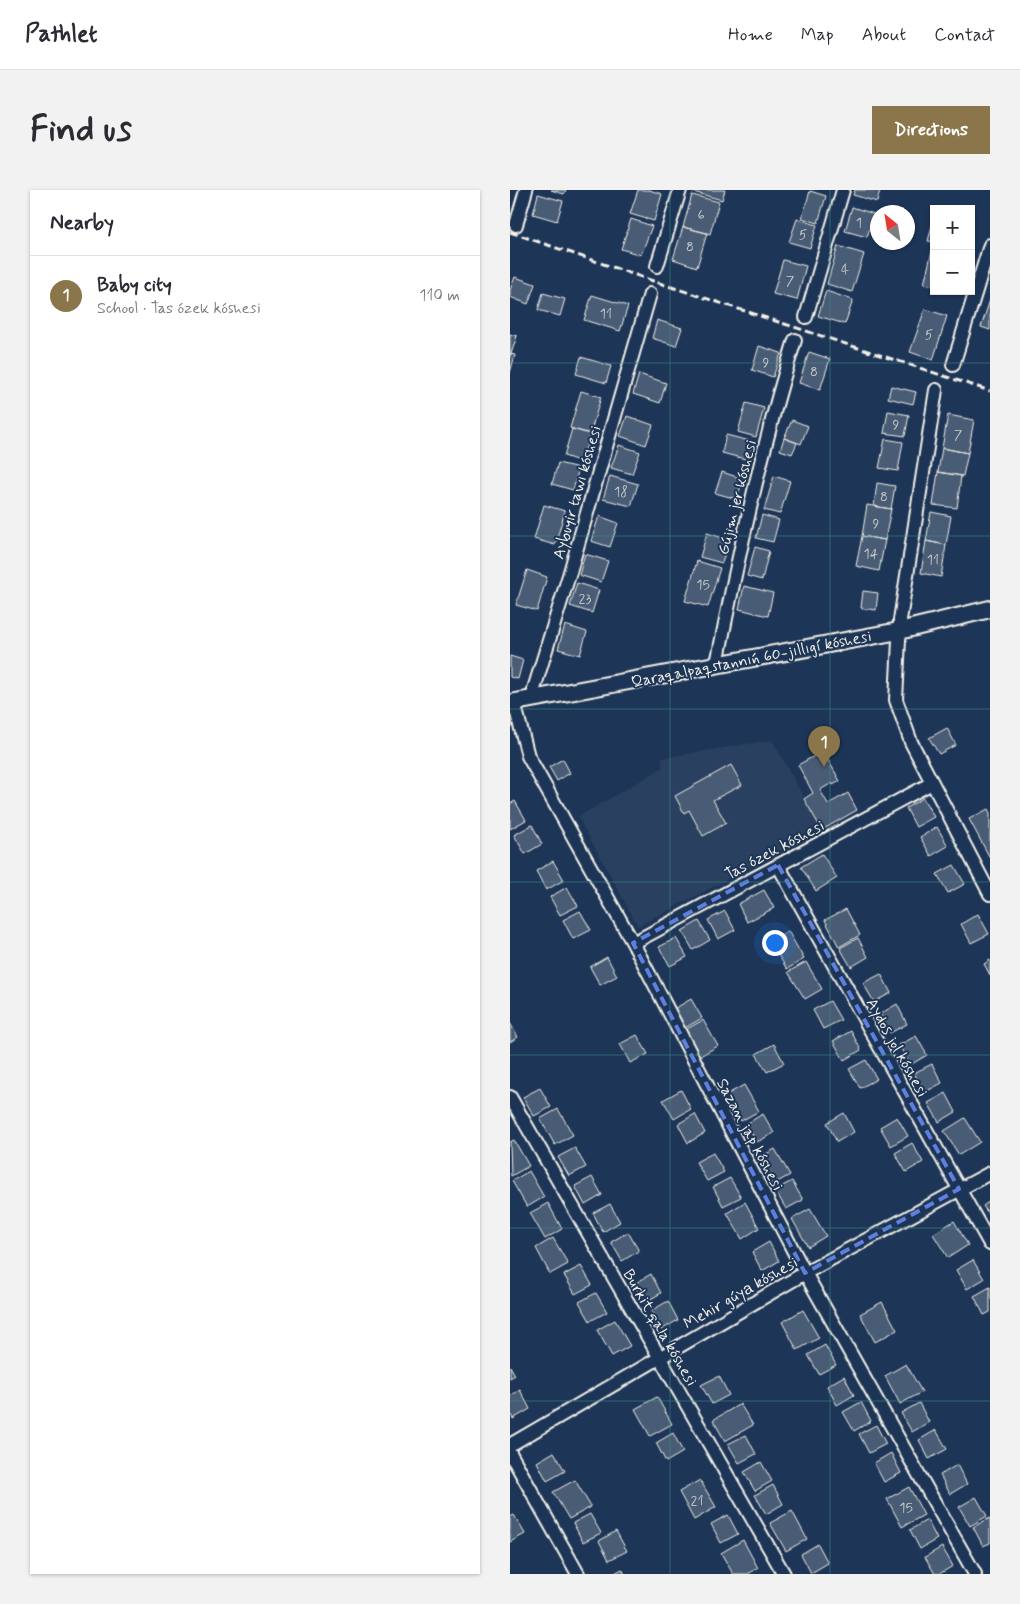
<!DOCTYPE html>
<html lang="en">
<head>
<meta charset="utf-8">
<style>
  :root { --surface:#fff; --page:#f2f2f3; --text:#2b2b33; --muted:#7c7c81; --line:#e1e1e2; --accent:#8a764a }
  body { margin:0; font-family:Mynerve,sans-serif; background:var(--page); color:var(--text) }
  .controls { position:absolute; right:15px; top:15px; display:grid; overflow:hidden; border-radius:0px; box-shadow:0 1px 4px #0004 }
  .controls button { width:45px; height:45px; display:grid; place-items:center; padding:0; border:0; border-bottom:1px solid var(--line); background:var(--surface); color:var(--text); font:25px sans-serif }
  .compass { position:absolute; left:360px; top:15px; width:45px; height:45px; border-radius:50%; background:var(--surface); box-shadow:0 1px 4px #0004; rotate:330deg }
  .you { position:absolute; left:264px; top:752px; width:18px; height:18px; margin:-12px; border:4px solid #fff; border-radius:50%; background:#1a73e8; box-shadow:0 0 0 8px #1a73e833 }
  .badge { display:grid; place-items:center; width:32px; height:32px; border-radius:50%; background:var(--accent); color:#fff; font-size:16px; font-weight:700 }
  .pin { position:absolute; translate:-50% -41px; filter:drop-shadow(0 1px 2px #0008) }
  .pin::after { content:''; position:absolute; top:26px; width:18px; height:15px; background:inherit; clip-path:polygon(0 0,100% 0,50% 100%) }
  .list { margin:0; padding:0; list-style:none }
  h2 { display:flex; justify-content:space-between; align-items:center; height:65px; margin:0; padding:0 20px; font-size:21px }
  h2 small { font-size:16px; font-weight:400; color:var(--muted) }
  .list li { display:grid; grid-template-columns:32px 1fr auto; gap:15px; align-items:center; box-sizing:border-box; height:80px; padding:0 20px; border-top:1px solid var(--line) }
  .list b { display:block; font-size:19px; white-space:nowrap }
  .list p { margin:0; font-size:16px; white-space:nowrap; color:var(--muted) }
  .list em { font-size:16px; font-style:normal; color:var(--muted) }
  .map { position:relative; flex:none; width:480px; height:1384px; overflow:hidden; border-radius:0px }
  header { display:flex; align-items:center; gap:30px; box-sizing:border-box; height:70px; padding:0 25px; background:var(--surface); border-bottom:1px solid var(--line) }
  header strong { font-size:24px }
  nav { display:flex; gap:28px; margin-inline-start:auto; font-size:18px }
  .intro { display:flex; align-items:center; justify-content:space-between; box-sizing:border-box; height:120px; padding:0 30px }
  h1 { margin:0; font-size:35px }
  .button { padding:12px 22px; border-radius:0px; background:var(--accent); color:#fff; font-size:18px; font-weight:700 }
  main { display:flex; gap:30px; padding:0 30px }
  aside { flex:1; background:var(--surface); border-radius:0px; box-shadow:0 1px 4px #0004 }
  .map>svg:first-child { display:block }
  .built { fill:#2a4060 }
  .building { fill:#485b74; stroke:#f4f1e8 }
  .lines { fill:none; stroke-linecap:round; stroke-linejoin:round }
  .street-casing { stroke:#f4f1e8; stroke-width:16 }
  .secondary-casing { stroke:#f4f1e8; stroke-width:20 }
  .street { stroke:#1d3557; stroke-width:12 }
  .secondary { stroke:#1d3557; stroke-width:16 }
  .rail { stroke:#f4f1e8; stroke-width:3; stroke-dasharray:8 4; stroke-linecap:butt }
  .marked { fill:none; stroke:#5e7fdd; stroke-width:4; stroke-dasharray:10 6; stroke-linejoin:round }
  .grid { fill:none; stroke:#3d8f86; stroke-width:1; stroke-opacity:0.55 }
  .labels { text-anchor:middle; stroke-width:4; stroke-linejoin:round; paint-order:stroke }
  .number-label { font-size:14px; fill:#c9cccb }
  .street-label { font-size:16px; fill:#f4f1e8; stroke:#1d3557 }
</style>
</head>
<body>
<header>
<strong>Pathlet</strong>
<nav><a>Home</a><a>Map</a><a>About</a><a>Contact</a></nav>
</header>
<div class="intro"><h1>Find us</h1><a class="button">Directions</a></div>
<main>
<aside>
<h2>Nearby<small></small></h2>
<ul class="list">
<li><span class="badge">1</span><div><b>Baby city</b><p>School · Tas ózek kóshesi</p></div><em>110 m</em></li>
</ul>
</aside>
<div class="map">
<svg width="480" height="1384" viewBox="0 0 480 1384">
  <rect width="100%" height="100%" fill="#1d3557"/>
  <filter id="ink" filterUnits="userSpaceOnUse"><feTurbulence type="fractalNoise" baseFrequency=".02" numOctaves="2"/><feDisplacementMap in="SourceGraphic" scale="10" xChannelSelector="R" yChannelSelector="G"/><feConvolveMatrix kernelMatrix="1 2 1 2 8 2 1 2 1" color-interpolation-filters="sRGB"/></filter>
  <g filter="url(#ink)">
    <path class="built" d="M262,550L312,640L128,736L68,627L152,578V568Z"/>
    <path class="building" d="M41,0H56L54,4Z
      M128,0H139L152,4L144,31L120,24Z
      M183,0H215L212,10L183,2Z
      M345,0H370L367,12L343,5Z
      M300,1L316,6L308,33L292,28Z
      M28,4L53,11L47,31L23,24Z
      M182,5L209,12L200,44L173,37Z
      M342,17L364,24L357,47L335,41Z
      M424,28V52L418,51Z
      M121,29L142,36L131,65L111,59Z
      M287,29L307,35L300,58L279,52Z
      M173,37L197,43L187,77L163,69Z
      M328,56L354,64L342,102L317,94Z
      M423,57L424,58V96L414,94Z
      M273,70L296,76L287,110L263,104Z
      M5,87L25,94L18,114L0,107V100Z
      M316,101L343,110L335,134L308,126Z
      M33,103L55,109L50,126L28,120Z
      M82,105L118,116L110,141L74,130Z
      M480,110V140L471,137Z
      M415,119L437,126L423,170L400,162Z
      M147,130L172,138L166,156L142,148Z
      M0,144L7,146L1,164H0Z
      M249,156L271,163L263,187L242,180Z
      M299,162L320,169L310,200L289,193Z
      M0,164L5,165L0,183Z
      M71,167L101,176L96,193L66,184Z
      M129,184L156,193L150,213L123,204Z
      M381,196L406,202L403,214L378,208Z
      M71,201L91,207L80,244L60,238Z
      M236,213L254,218L246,247L228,242Z
      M378,221L399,225L395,246L374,243Z
      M438,225L464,230L458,263L432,258Z
      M117,226L143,235L136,255L110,246Z
      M282,230L298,236L291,254L274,248Z
      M62,239L80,244L72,272L54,266Z
      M216,245L244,252L239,270L212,263Z
      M274,248L287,253L282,264L270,260Z
      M375,249L393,252L388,281L369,278Z
      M109,255L130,262L122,284L101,278Z
      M432,258L458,263L453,286L428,282Z
      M48,273L69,278L63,300L42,294Z
      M212,282L233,289L227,309L205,303Z
      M428,282L451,286L447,318L423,315Z
      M100,286L128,294L121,316L93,309Z
      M264,286L280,291L270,324L254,320Z
      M367,293L385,296L381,319L364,316Z
      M34,315L55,321L45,355L24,349Z
      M357,315L381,319L375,350L352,346Z
      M421,322L441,326L436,355L416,351Z
      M252,325L269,330L263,352L246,348Z
      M89,326L108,333L100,357L81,351Z
      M197,343L219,350L212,373L190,367Z
      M352,346L375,350L369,381L346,376Z
      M416,351L436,355L431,387L411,383Z
      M245,357L259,361L252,390L237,386Z
      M75,364L98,371L91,392L69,385Z
      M187,371L210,378L198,417L175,411Z
      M17,380L37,387L27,421L6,415Z
      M67,393L89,400L82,423L60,416Z
      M234,396L263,403L258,426L229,419Z
      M353,401L368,403L366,420L351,418Z
      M55,435L77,442L70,465L48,459Z
      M0,466L13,470L8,489L0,487Z
      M437,538L446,555L429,564L419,548Z
      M313,561L330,591L323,595L322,593L310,600L318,614L338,603L347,620L312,640L294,609L303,603L288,575Z
      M53,569L60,583L47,591L39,577Z
      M221,575L232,595L203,610L216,633L193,646L179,620L174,623L165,606Z
      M413,608L424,627L406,637L396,618Z
      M5,611L16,630L0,639V614Z
      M478,619L480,623V668L459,629Z
      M22,635L32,654L15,664L4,645Z
      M427,637L438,656L421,666L410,647Z
      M312,664L327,688L306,701L291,677Z
      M43,671L54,690L36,700L26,681Z
      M444,675L455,694L438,703L427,684Z
      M57,697L68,716L50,725L40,707Z
      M254,700L264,718L237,732L228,714Z
      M336,719L350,745L329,757L315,730Z
      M70,721L81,740L63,749L53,730Z
      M215,721L225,740L208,749L198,730Z
      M468,724L479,744L461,753L451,734Z
      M189,731L200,750L183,760L172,741Z
      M278,741L294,769L277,779L260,752Z
      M166,748L177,767L160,776L149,757Z
      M348,748L358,767L341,777L330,758Z
      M97,767L107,786L90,795L80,777Z
      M480,770V785L474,774Z
      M296,772L312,799L295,809L278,782Z
      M371,784L381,803L364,812L353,793Z
      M181,809L192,828L175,838L164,819Z
      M320,811L331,830L313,839L303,820Z
      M387,814L397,834L380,843L370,824Z
      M193,830L208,856L190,866L175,840Z
      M0,833L8,847L0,852Z
      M341,841L351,860L334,870L323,851Z
      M127,845L138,864L120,873L110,854Z
      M406,846L417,865L400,875L389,855Z
      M264,854L274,873L257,882L246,864Z
      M356,870L367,889L350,898L339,879Z
      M422,874L432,893L415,902L404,883Z
      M234,895L249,921L231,931L216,905Z
      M30,898L41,917L24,926L13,907Z
      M171,900L181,919L164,929L153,910Z
      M436,903L446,922L429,932L418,913Z
      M48,919L63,945L45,955L30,929Z
      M334,923L344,942L327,952L317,933Z
      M185,924L195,943L178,953L168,934Z
      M253,924L264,943L247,952L236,934Z
      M387,927L398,946L381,956L370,937Z
      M455,928L470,952L449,965L434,941Z
      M4,950L19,976L1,986L0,952Z
      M402,953L413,972L396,982L385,963Z
      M65,958L76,977L59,986L48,967Z
      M265,959L280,985L262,995L247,969Z
      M203,963L214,982L197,991L186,972Z
      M19,981L34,1007L17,1017L2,991Z
      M82,987L92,1005L75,1015L65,996Z
      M220,988L231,1007L213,1016L203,997Z
      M282,991L293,1010L276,1019L265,1000Z
      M480,1011V1026L473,1016Z
      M235,1012L249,1038L232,1049L217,1023Z
      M38,1013L52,1039L35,1049L20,1023Z
      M100,1014L110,1032L93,1042L83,1023Z
      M300,1019L316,1046L298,1057L282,1029Z
      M444,1031L458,1055L438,1068L423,1044Z
      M118,1042L129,1061L112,1071L101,1052Z
      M43,1048L58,1074L40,1084L26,1058Z
      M259,1052L269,1071L252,1081L242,1062Z
      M463,1070L474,1089L457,1099L446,1080Z
      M71,1076L82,1095L65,1104L54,1085Z
      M141,1084L151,1103L134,1113L124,1094Z
      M480,1097V1122L474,1125L464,1106Z
      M86,1103L97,1122L80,1131L69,1112Z
      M158,1111L168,1130L151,1140L141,1121Z
      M372,1112L387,1140L365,1152L350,1124Z
      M293,1120L309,1148L287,1160L272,1132Z
      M105,1130L120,1156L102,1166L87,1140Z
      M315,1155L326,1175L309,1184L298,1165Z
      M396,1174L412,1202L390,1214L375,1186Z
      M0,1176L5,1185L0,1188Z
      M209,1186L219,1205L202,1214L191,1195Z
      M334,1186L344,1205L327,1215L317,1196Z
      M10,1200L20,1219L3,1229L0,1223V1206Z
      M147,1207L162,1234L140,1246L125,1219Z
      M351,1212L361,1231L344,1241L333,1222Z
      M409,1213L419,1232L402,1242L391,1223Z
      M230,1214L243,1235L215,1251L203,1230Z
      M366,1235L376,1254L359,1263L349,1244Z
      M426,1240L437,1259L419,1269L409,1250Z
      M163,1243L173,1262L156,1272L146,1253Z
      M236,1245L246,1264L229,1273L218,1254Z
      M44,1262L55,1281L37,1291L27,1272Z
      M381,1263L391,1283L374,1292L364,1273Z
      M251,1272L262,1291L245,1301L234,1282Z
      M447,1275L457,1294L440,1304L430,1285Z
      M65,1290L81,1317L59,1329L43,1302Z
      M190,1290L206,1317L184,1330L169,1302Z
      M263,1295L273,1314L256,1324L245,1305Z
      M399,1297L414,1325L392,1337L377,1309Z
      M466,1307L477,1326L460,1336L449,1317Z
      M282,1321L297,1349L276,1361L260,1333Z
      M80,1324L91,1343L73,1352L63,1333Z
      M4,1325L15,1344L0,1352V1327Z
      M218,1325L228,1344L211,1353L201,1334Z
      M480,1328V1353L473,1356L463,1337Z
      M417,1330L427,1349L410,1359L400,1340Z
      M106,1341L117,1361L99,1370L89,1351Z
      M233,1350L248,1378L238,1384H223L211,1363Z
      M308,1354L318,1373L301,1383L291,1364Z
      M432,1357L443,1376L429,1384H425L415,1367Z
      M112,1379L115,1384H103Z"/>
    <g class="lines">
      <defs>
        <path id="street" d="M6,35L16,0
          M147,76L170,0
          M296,127L333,0
          M443,175L480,55
          M426,200L390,430L386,510L401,552L480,704
          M207,474C228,365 252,256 285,150
          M24,509V499L60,382L140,104
          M4,512L18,566L123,753L295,1083L465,1384
          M268,675L480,1054
          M123,753L422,593
          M0,907L274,1384
          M0,1255L295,1083L480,983
          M0,1263L68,1384"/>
        <path id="secondary" d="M0,513L389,441L480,419"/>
      </defs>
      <use href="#street" class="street-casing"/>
      <use href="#secondary" class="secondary-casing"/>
      <use href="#street" class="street"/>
      <use href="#secondary" class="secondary"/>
      <path class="rail" d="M0,42L143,91L480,201"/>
    </g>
  </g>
  <path class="marked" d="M268,675L449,999L295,1083L123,753Z"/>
  <path class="grid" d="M160,0V1384M320,0V1384M0,173H480M0,346H480M0,519H480M0,692H480M0,865H480M0,1038H480M0,1211H480"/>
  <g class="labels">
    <g class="number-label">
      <text x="191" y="29">6</text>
      <text x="349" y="37">1</text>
      <text x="293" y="49">5</text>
      <text x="180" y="61">8</text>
      <text x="335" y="84">4</text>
      <text x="280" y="95">7</text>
      <text x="96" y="128">11</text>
      <text x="419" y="149">5</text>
      <text x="256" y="177">9</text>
      <text x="304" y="186">8</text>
      <text x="386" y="239">9</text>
      <text x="448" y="249">7</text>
      <text x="111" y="306">18</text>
      <text x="374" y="311">8</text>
      <text x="366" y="338">9</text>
      <text x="361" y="368">14</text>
      <text x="423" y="374">11</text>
      <text x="193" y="399">15</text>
      <text x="75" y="413">23</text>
      <text x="187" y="1315">21</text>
      <text x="396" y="1322">15</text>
    </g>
    <g class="street-label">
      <text transform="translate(66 302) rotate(-74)" y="6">Aybuyir tawı kóshesi</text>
      <text transform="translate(226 307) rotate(-76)" y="6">Gújim jer kóshesi</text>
      <text transform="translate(241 468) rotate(-11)" y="6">Qaraqalpaqstannıń 60-jıllıǵı kóshesi</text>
      <text transform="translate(264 659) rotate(-28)" y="6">Tas ózek kóshesi</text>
      <text transform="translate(388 857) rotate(61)" y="6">Aydos jol kóshesi</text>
      <text transform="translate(241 944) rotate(62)" y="6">Sazan jap kóshesi</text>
      <text transform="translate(230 1102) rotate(-30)" y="6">Mehir gúyа kóshesi</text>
      <text transform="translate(151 1137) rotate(60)" y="6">Burkit qala kóshesi</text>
    </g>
  </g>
</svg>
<div class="controls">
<button>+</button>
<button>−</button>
</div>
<svg class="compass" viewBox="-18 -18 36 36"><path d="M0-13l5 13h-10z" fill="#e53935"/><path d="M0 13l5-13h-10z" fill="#7c7c81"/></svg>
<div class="you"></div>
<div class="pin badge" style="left:314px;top:577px">1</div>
</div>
</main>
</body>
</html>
